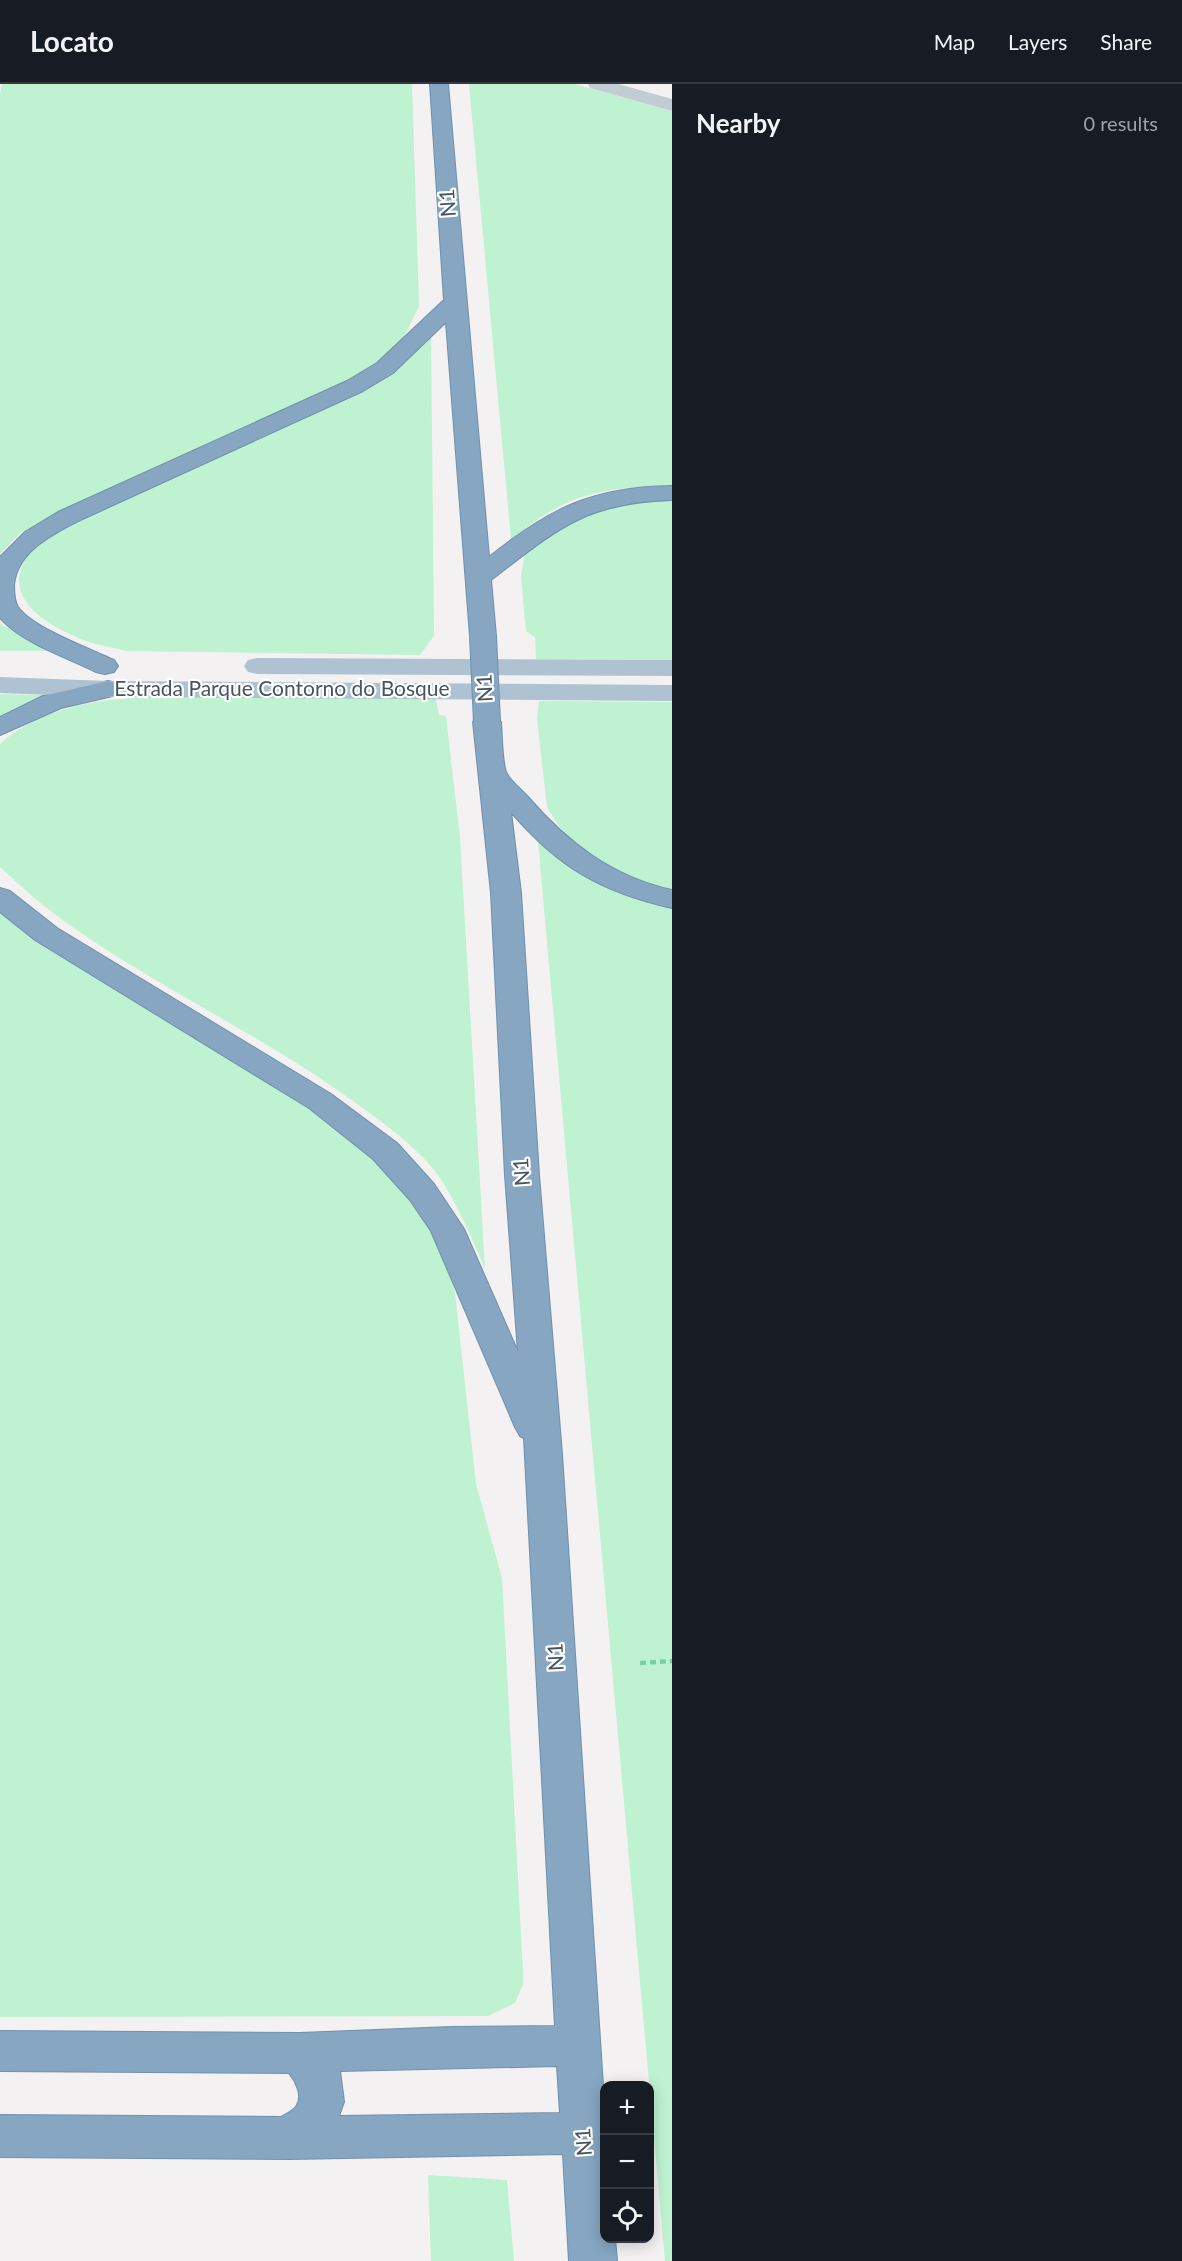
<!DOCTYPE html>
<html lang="en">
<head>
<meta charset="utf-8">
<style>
  :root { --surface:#171b24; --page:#20242c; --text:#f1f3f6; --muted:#9ea1a6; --line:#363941 }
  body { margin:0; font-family:Lato,sans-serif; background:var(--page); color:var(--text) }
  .controls { position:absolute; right:18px; bottom:18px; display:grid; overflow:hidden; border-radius:12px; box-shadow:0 3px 15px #0003 }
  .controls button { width:54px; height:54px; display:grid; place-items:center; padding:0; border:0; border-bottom:2px solid var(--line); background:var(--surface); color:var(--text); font:30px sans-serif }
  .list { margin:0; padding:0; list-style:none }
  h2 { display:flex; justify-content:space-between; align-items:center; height:78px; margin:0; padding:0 24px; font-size:26px }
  h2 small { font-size:20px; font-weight:400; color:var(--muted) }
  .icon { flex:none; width:33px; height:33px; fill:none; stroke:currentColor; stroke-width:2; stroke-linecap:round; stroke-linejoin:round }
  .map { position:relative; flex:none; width:672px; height:2177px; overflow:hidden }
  header { display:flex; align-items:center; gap:36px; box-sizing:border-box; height:84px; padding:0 30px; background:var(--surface); border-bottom:2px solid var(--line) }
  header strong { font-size:28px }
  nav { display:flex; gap:33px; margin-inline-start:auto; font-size:21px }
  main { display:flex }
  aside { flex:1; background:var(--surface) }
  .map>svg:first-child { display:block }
  .green { fill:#bef2d0 }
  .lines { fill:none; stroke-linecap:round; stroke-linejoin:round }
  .highway-casing { stroke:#7191ae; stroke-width:2 }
  .path { stroke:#73d3a0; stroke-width:4.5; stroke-dasharray:6 4; stroke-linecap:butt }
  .minor { fill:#c1ccd3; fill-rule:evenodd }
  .major { fill:#afc2d1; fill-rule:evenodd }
  .highway { fill:#86a6c2; fill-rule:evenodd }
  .highway-bridge-casing { stroke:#7191ae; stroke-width:28; stroke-linecap:butt }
  .highway-bridge { stroke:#86a6c2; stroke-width:26 }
  .labels { text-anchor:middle; stroke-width:4.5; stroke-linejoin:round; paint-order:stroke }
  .street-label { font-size:21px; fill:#475560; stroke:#fff }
</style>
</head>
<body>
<header>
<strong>Locato</strong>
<nav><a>Map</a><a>Layers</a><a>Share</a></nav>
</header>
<main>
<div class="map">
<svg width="672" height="2177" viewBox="0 0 672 2177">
  <rect width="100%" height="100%" fill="#f3f1f1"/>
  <path class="green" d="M2,0H412L419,222L400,261L364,291L20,449L0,470V10Z
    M469,0H575L672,27V403C634,401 586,406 553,426C538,434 525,445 511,455Z
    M431,247L434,552L420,571L126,567C112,563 95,561 81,555C48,542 0,514 27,473C36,459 53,449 67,441L389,290C406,277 420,266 431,247Z
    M672,414V576L536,575L535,553L526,547L521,492L525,469L565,437L600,421Z
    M0,538L3,542L74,567H0Z
    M0,610L53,611L0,636Z
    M435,612L439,631L446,632L460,754L485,1185C474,1158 455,1115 438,1091C415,1059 363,1024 330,1001C239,939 134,891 48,825C31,812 16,797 0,783V660C40,624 94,616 146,613Z
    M539,617L672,618V807L650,802L608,786L570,760L547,723L537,634Z
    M538,757C579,798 617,810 672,823V2177H665Z
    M0,817L333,1032L414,1108L444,1173L455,1209L476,1400L502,1494L523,1889V1900L515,1919L488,1932L0,1933Z
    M428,2091L507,2096L514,2177H431Z"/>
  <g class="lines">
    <defs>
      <path id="highway" d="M430,0H448L489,473C550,424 593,403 672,402V416C586,418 556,446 491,496L496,552L492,557L483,560L474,557L470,552L446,238L393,289L363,307L76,438C50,452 17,468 14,501C14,508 14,517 18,523C33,544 90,565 114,576L118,582L114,588L105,590L96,588C64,572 24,560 0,534V473L25,448L58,428L347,297L377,279L444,216Z
        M108,597L117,599L121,605L117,611L61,624L0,651V633L43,612Z
        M487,630L497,632L501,638C502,651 502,677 506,688C510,697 522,706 528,713C567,758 612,793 672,806V824C601,808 558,783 511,728L521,809L539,1091L562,1370L604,2017V2154H615L617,2177H569L563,2070L289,2075L0,2073V2031L281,2033C286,2030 295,2026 297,2021C303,2011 295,1996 289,1989L0,1987V1947L300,1949L451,1943L555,1942L524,1354L520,1352L515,1343L431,1147L410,1116L373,1075L309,1024L35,856L0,828V804L10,807L57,844L331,1010L397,1059L434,1100L464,1145L518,1268L505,1091L491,809L473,638L477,632ZM557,1982L560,2029L339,2032L344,2018L340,1987Z"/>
    </defs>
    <use href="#highway" class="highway-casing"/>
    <path class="path" d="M640,1579L672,1577"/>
    <path class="minor" d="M588,0H618L672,15V27L590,4Z"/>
    <path class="major" d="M257,574L672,576V592L257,590L248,588L244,582L248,576Z
      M0,593L108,597L672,601V617L108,613L0,609Z"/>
    <use href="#highway" class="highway"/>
    <defs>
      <path id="highway-bridge" d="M483,552L487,638"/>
    </defs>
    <use href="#highway-bridge" class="highway-bridge-casing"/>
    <use href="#highway-bridge" class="highway-bridge"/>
  </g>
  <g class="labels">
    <g class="street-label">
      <text transform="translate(448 119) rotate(-94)" y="7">N1</text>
      <text transform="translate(485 604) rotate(-93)" y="7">N1</text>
      <text x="282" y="612">Estrada Parque Contorno do Bosque</text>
      <text transform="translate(522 1088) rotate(-94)" y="7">N1</text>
      <text transform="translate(556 1573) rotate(-93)" y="7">N1</text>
      <text transform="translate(584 2058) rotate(-94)" y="7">N1</text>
    </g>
  </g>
</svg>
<div class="controls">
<button>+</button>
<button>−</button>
<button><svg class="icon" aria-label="locate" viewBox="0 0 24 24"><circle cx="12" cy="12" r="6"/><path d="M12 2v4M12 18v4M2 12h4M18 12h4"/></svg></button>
</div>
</div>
<aside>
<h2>Nearby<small>0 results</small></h2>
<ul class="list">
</ul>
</aside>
</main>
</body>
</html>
